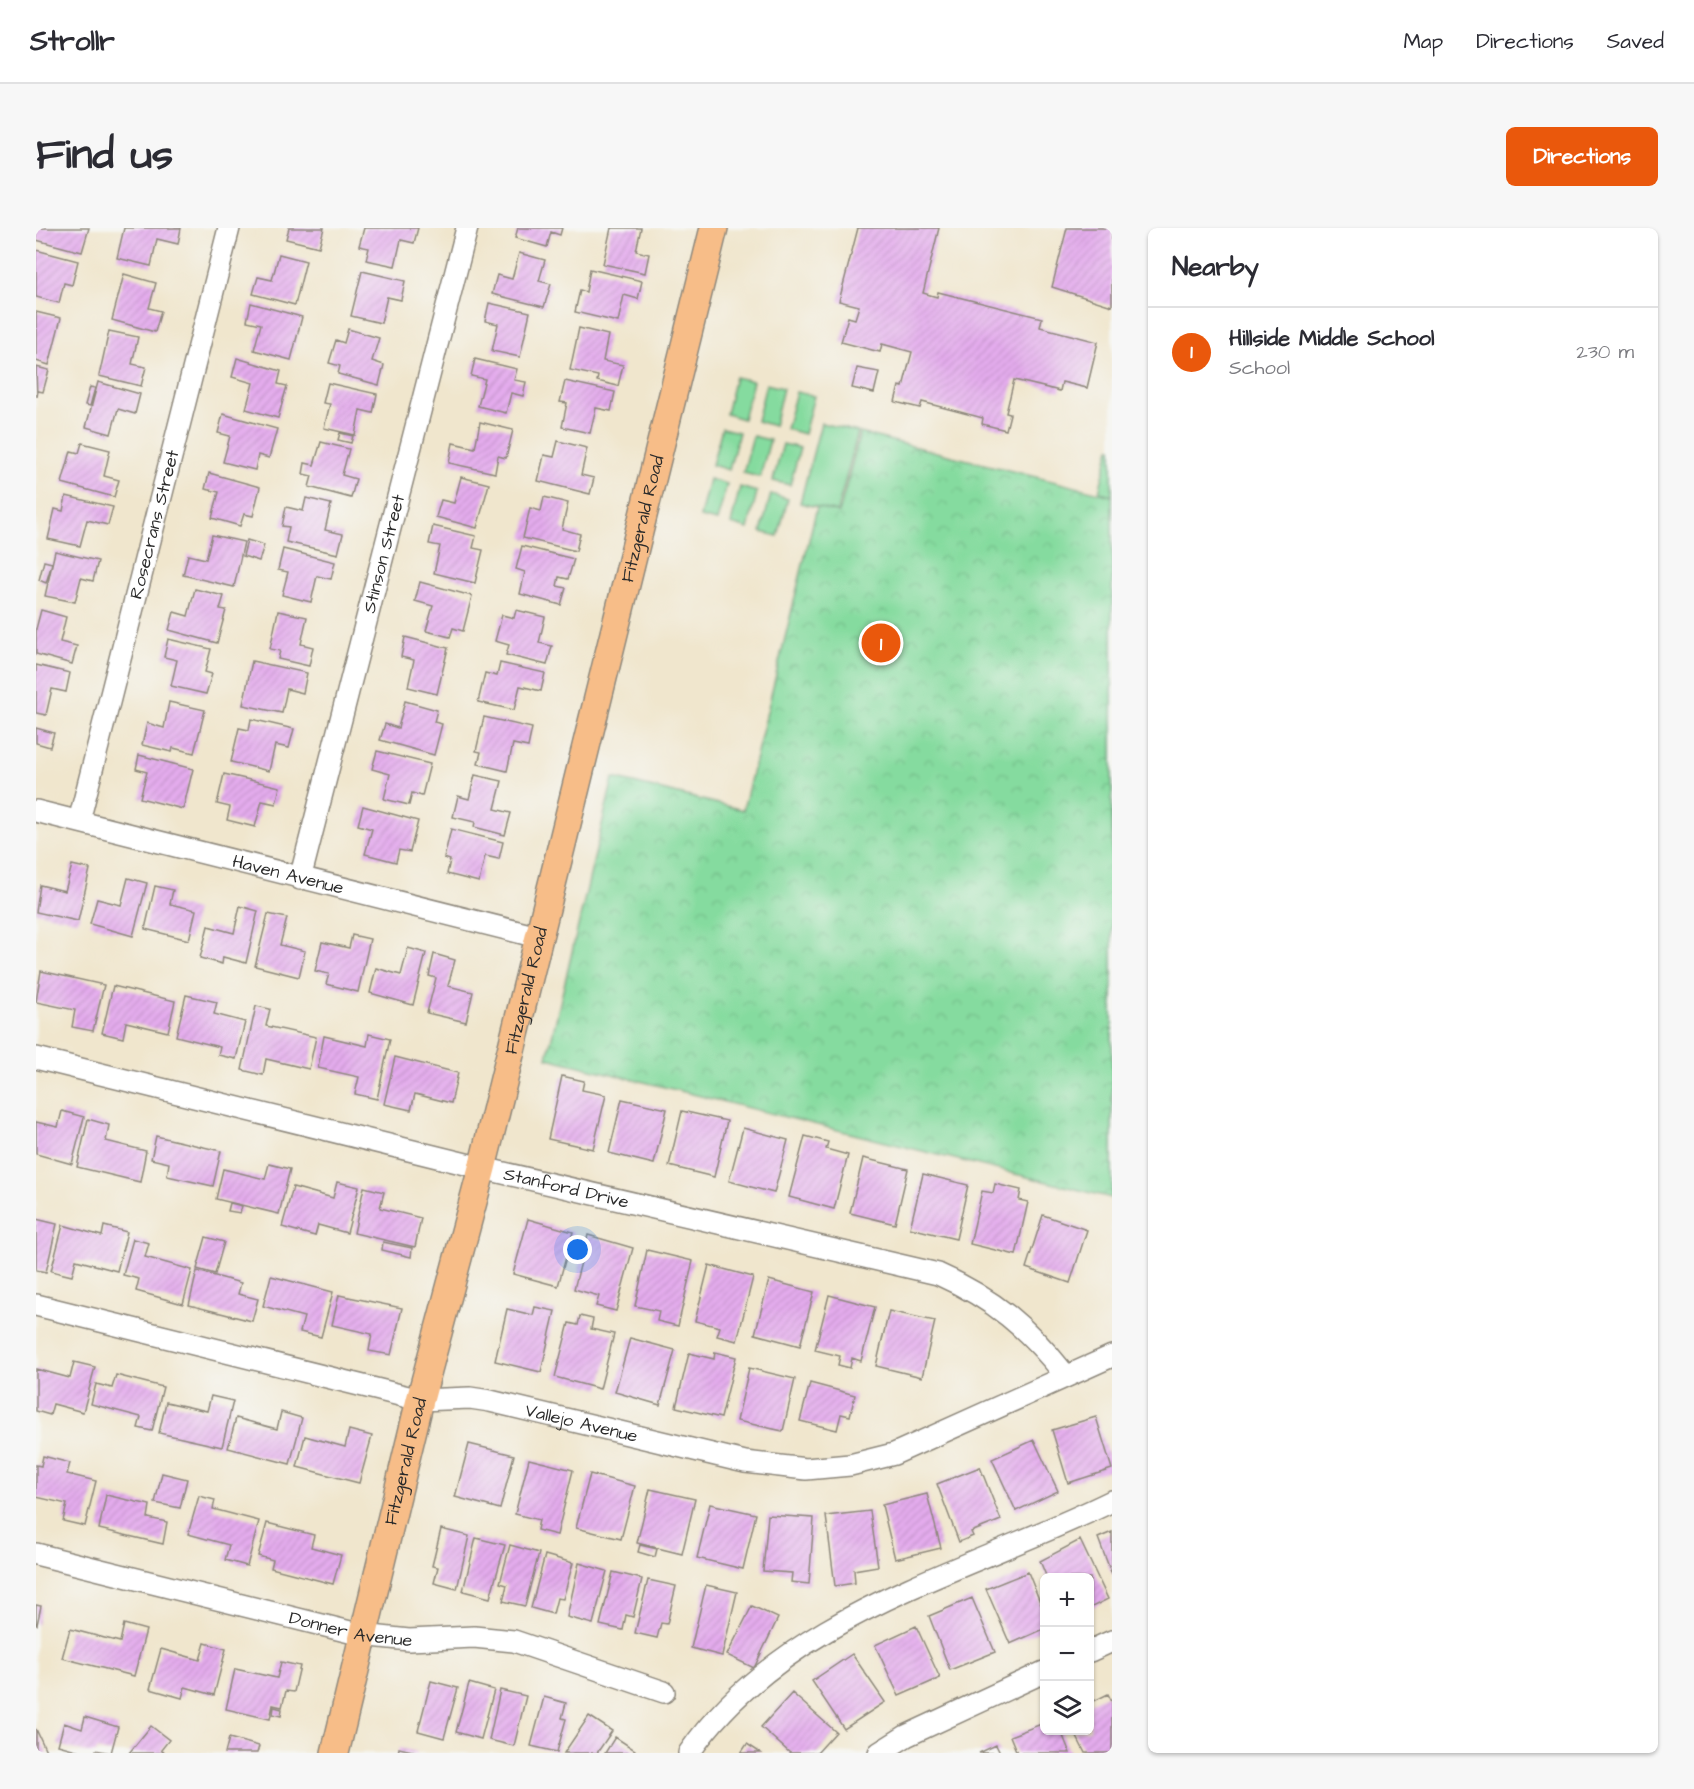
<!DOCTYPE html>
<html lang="en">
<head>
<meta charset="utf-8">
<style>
  :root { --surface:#fff; --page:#f7f7f7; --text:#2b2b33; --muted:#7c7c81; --line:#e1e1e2; --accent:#ea580c }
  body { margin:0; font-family:"Architects Daughter",sans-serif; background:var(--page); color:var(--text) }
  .controls { position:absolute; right:18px; bottom:18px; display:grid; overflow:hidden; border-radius:9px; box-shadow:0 2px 4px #0004 }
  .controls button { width:54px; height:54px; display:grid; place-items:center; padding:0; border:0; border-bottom:2px solid var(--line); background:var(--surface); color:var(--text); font:30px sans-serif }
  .you { position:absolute; left:542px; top:1022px; width:21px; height:21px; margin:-15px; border:4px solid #fff; border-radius:50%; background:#1a73e8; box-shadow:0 0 0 9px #1a73e833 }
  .badge { display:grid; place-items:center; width:39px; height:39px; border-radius:50%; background:var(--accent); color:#fff; font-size:20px; font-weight:700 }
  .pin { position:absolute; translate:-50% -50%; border:3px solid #fff; box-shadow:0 2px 6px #0006 }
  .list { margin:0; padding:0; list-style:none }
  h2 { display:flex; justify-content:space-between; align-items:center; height:78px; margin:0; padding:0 24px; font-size:26px }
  h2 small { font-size:20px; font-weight:400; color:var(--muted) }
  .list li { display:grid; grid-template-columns:39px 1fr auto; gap:18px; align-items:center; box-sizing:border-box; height:90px; padding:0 24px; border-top:2px solid var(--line) }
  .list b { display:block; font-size:22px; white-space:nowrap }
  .list p { margin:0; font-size:20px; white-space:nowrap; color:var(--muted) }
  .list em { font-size:20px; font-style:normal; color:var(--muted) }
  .icon { flex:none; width:33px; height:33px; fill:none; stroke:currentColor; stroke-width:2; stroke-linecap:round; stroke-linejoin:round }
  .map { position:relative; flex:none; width:1076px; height:1525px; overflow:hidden; border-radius:9px }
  header { display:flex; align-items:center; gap:36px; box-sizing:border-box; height:84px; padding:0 30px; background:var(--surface); border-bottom:2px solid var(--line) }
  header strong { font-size:28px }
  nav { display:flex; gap:33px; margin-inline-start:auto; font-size:21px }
  .intro { display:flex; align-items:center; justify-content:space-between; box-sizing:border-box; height:144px; padding:0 36px }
  h1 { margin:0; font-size:42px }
  .button { padding:15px 27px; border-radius:9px; background:var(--accent); color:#fff; font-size:21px; font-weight:700 }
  main { display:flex; gap:36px; padding:0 36px }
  aside { flex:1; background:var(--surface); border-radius:9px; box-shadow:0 2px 4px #0004 }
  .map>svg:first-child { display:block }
  .green { fill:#85db9f; stroke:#588365; stroke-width:1.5 }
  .park { fill:url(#park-crowns); stroke:#588365; stroke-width:1.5 }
  .building { fill:url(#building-hatch) }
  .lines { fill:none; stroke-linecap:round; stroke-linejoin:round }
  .minor-casing { stroke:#8e887c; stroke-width:24 }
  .major-casing { stroke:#8e887c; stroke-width:30 }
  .minor { stroke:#fff; stroke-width:21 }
  .major { stroke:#f7bd88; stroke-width:27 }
  .labels { text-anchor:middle; stroke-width:4.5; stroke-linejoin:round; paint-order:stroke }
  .street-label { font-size:18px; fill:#2b2b2b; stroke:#f6f6f2 }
</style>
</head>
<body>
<header>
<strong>Strollr</strong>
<nav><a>Map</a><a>Directions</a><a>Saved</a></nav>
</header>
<div class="intro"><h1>Find us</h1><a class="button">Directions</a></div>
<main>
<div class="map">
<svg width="1076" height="1525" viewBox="0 0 1076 1525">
  <defs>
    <pattern id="park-crowns" width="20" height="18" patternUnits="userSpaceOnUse" patternTransform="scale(1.5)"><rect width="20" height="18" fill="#85db9f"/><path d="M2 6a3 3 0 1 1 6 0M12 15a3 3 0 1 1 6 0" fill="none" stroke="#73bc89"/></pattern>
    <pattern id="building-hatch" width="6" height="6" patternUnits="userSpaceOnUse" patternTransform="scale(1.5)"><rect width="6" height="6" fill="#e4aced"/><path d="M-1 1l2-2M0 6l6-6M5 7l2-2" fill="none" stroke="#c494cb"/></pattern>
  </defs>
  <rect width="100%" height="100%" fill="#f6f6f2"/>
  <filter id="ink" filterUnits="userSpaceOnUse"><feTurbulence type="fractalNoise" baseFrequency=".0167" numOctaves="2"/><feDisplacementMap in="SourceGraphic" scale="12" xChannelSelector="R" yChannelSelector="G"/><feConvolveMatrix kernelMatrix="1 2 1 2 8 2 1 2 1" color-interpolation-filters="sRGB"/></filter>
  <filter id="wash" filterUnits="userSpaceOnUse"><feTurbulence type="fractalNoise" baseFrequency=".008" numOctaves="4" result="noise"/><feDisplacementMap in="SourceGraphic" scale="24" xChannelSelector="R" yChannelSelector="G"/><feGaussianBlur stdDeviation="1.35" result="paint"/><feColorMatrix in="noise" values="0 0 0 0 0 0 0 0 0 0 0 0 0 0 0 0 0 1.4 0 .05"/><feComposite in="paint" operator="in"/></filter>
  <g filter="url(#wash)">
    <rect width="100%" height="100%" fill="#f0e6cd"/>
    <path class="green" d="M699,149L717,153L707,191L690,186Z
      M730,156L747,160L738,198L721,193Z
      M760,164L778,168L768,206L750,201Z
      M785,195L822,204L801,284L764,275Z
      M686,200L703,204L693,242L676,237Z
      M717,208L734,212L724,249L707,245Z
      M747,216L764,220L754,257L737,253Z
      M1074,220H1076V267L1063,264Z
      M673,251L691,256L681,293L664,289Z
      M704,259L721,264L712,301L695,296Z
      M735,266L752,271L742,308L725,304Z"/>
    <path class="park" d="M824,205L1076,268V970L511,830L577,550L707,582L781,279L803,285Z"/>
    <g id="blocks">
      <path class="building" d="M0,0H53L46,24L0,12Z
        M88,0H145L142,16L121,11L115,38L81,30Z
        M253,0H288L283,19L250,11Z
        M328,0H382L378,15L365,12L359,38L330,32L333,20L323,18Z
        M482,0H526L524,7L515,4L511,19L479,10Z
        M575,0H605L600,23L613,26L609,45L567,36Z
        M822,0H903L887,65L901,69L902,64L1006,90L1004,99L1062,114L1051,160L1026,154L1024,163L978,152L970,185L974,186L970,202L946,196L947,190L886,174L884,180L859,174L863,158L867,159L876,124L846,116L844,124L805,114L812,89L819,91L823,78L803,73Z
        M1031,0H1076V78L1016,59Z
        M0,22L42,33L36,57L28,55L23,75L0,69Z
        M483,25L509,32L503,53L515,56L508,79L456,66L461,47L476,51Z
        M243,26L270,33L259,77L217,66L222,49L236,52Z
        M554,41L606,53L602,71L588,67L582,94L539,84L544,62L550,64Z
        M326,43L369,53L365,72L351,69L345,95L315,88Z
        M88,46L120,55L113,80L125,83L119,104L76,92Z
        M215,75L266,89L255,132L218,122L225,96L211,93Z
        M453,75L494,84L484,129L456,123L462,96L449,93Z
        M0,84L25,90L13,137L0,133Z
        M543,100L572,107L567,133L587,137L582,158L561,153L562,148L534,142Z
        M312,101L343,110L336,133L348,137L343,157L302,146L304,138L293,135L300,112L308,115Z
        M73,103L102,109L96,136L110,139L105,158L63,148Z
        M201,130L245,143L242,156L251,158L242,190L210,181L217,155L196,149Z
        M439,131L481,141L478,152L490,154L487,168L475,165L470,185L442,178L449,151L435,148Z
        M0,139L13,142L7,164L2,163L1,169Z
        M821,140L843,144L838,165L816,160Z
        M529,153L579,164L575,183L560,180L554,205L526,199L531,175L524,174Z
        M62,154L104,166L99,186L82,181L75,206L50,199Z
        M292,155L341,166L337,185L324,182L319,207L288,200L294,176L287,175Z
        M54,159L59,160L54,178L49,177Z
        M187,186L241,201L233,230L222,227L219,242L187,234L194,208L182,205Z
        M444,194L477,202L470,230L462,228L459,245L413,235L417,215L439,220Z
        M304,205L317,208L315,215L302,212Z
        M522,213L551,220L545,247L558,250L554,266L502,253L508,227L518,229Z
        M285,214L313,221L306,247L320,251L315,270L273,259L276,248L267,246L269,235L278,237Z
        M46,215L74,222L68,248L83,252L78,269L26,255L35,223L43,225Z
        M173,245L224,259L217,288L208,286L204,298L176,290L183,264L169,261Z
        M425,249L453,256L441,300L400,289L405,272L418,275Z
        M30,268L77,279L72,297L51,292L44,318L12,311L19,281L27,283Z
        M508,269L532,275L526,301L544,306L540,323L487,310L494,280L505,283Z
        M270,270L295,276L289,302L307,306L302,326L250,314L253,299L246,298L250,279L267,283Z
        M397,298L440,308L437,320L447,322L439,355L398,345L404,318L393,316Z
        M176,307L208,314L198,359L147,347L152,327L170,331Z
        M211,312L228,317L223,333L207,328Z
        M486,318L538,331L532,351L523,349L521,358L530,360L525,377L484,366L489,344L480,341Z
        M247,321L299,334L295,351L281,348L275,374L246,367L252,344L242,342Z
        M19,323L62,333L57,353L45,350L39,374L9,368Z
        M8,333L16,335L10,355L3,352Z
        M384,354L436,368L427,403L417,400L414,409L390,403L397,378L379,373Z
        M159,361L188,368L184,381L190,382L181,415L133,402L138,384L152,388Z
        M5,382L30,389L24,414L41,418L36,436L0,426V401Z
        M480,382L509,389L503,415L516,418L511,437L470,427L473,417L459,413L466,387L478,390Z
        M242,383L271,389L265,416L277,419L273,438L242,431L244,423L234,421Z
        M369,409L412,420L401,466L372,459L378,432L365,429Z
        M132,411L175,421L169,444L176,446L170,466L135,458L141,432L128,429Z
        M216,433L271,445L267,465L251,461L246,485L207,477Z
        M464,435L509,445L505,463L484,458L478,482L442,474L449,445L461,448Z
        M0,437L34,445L30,464L16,461L10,487L0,485Z
        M369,473L401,482L398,494L406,496L398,527L344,512L349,496L362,500Z
        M133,474L169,482L158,525L137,520L136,524L106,517L111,495L128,500Z
        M448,489L496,500L492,519L477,516L471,543L442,536L445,524L440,523Z
        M215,491L258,501L253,520L239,517L233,543L195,534L203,500L213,502Z
        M0,500L18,505L14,519L0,515Z
        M341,523L394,536L386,568L376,565L373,577L348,571L354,546L336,541Z
        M103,527L157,541L147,581L104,570L111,544L100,541Z
        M188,546L244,559L240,576L226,573L219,599L191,592L194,579L181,576Z
        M439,547L466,553L459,581L475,585L469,607L438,599L439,594L417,589L422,568L433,571Z
        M327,578L382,593L374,624L363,622L360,634L329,626L336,601L322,597Z
        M415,601L467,614L463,631L449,628L443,654L411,646L414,632L408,630Z
        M36,637L54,641L42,693L0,684L4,657L29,663Z
        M92,650L111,655L97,708L54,696L61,671L85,677Z
        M119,658L137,662L134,676L160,682L153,712L109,701Z
        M204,678L222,683L210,735L187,729L186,736L164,730L172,698L198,705Z
        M232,686L251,690L244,717L269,723L263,749L219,738Z
        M316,707L334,711L322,764L290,756L293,746L279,743L286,714L313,720Z
        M372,720L390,725L377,777L334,765L340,740L365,747Z
        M398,726L419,732L412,758L437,764L430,794L391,785L400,750L393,748Z
        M5,743L68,757L57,803L36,799L39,782L0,774Z
        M77,758L139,773L132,804L90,794L87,810L66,805Z
        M150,767L181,774L178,786L209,794L200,831L182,827L184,819L140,808Z
        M220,778L234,781L230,798L280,809L273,841L230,831L227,847L206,842Z
        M333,806L354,811L341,871L319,866L323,849L282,840L288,808L331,818Z
        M359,829L422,845L415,875L379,866L375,882L348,876Z
        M526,848L548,853L546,862L570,867L557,921L512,911Z
        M586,871L631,881L618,936L573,925Z
        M26,883L48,889L36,936L0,926V894L22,899Z
        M646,883L691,893L678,949L633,938Z
        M52,891L73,897L70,913L110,923L104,954L41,939Z
        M707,900L752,912L738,965L693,953Z
        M120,908L185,923L177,958L131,948L133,935L115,931Z
        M769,908L792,914L790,921L812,927L798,981L753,969Z
        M827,930L872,941L859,996L814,985Z
        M233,936L254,941L243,986L180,971L187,941L229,951Z
        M887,946L932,957L920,1011L874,1000Z
        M301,954L323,959L311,1005L282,997L279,1008L246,999L257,959L297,970Z
        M959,956L985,962L983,972L992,974L980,1027L934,1016L946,963L957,965Z
        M328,959L348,964L344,980L385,990L379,1019L318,1005Z
        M194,975L206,978L204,985L192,983Z
        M1007,987L1051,1002L1034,1055L990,1040Z
        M0,991L21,996L10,1044L0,1042Z
        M492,991L537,1004L522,1058L477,1046Z
        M27,997L66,1008L68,998L91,1004L81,1043L40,1032L36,1048L15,1043Z
        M552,1007L597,1020L580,1083L560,1078L563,1068L538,1061Z
        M170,1009L188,1014L179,1046L161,1041Z
        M97,1011L113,1015L109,1029L156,1042L147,1076L100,1063L103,1051L87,1047Z
        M347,1014L376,1020L375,1029L346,1022Z
        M611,1022L657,1033L642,1098L621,1093L623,1083L599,1078Z
        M673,1037L717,1049L701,1113L681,1108L684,1099L659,1093Z
        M161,1043L205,1055L202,1066L222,1071L216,1093L153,1077Z
        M235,1048L297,1064L285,1109L264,1104L268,1089L227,1078Z
        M733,1052L778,1064L764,1118L719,1106Z
        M303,1067L366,1080L355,1127L333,1123L336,1106L296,1097Z
        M793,1067L839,1079L825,1133L816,1130L814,1140L802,1137L804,1128L779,1122Z
        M499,1079L519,1083L505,1144L459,1133L471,1081L497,1087Z
        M853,1083L899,1093L886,1149L840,1138Z
        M544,1088L557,1091L555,1101L578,1106L564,1161L519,1149L533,1095L542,1097Z
        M594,1110L639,1122L624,1177L579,1164Z
        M679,1124L700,1129L685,1190L640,1179L653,1125L678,1131Z
        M38,1134L59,1139L47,1184L17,1176L14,1187L0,1183V1141L34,1150Z
        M713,1140L759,1151L747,1203L701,1193Z
        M80,1147L127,1159L116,1203L102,1200L105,1189L55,1176L60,1156L76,1160Z
        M774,1155L819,1167L814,1188L805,1186L801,1202L764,1193Z
        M175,1168L197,1173L186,1219L123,1205L130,1174L171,1183Z
        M245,1184L266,1190L254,1236L192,1220L200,1190L241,1201Z
        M1060,1189L1076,1241L1032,1255L1016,1202Z
        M313,1202L336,1208L323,1255L261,1239L269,1208L309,1219Z
        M998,1212L1022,1263L980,1283L956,1231Z
        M433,1216L478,1227L464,1281L419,1269Z
        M7,1228L34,1235L31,1246L60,1253L49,1298L27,1293L31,1276L0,1269V1237L5,1238Z
        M493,1231L537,1242L521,1307L501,1302L503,1292L479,1286Z
        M944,1239L965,1292L935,1304L937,1308L923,1314L901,1256Z
        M126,1245L151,1251L144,1280L119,1275Z
        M554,1246L599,1258L585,1311L540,1300Z
        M614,1261L659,1271L646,1326L601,1315Z
        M891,1266L905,1320L859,1331L846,1277Z
        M70,1267L114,1277L112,1290L131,1294L127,1316L63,1301Z
        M163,1268L179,1272L177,1281L223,1293L211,1338L189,1332L193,1317L152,1306Z
        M674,1276L720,1286L707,1341L661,1330Z
        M834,1283L842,1338L818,1342L819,1355L799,1358L790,1288Z
        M732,1287L778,1290L773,1356L755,1354L756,1345L727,1343Z
        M231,1295L278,1307L275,1319L305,1327L297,1356L235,1340L237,1332L222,1328Z
        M405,1301L433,1308L421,1361L398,1355L402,1339L396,1338Z
        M1076,1304V1347L1062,1310Z
        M440,1310L469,1317L454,1370L427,1363Z
        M1044,1312L1072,1371L1054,1380V1350H1011L1004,1333Z
        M474,1317L503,1325L489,1378L467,1373L471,1357L464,1355Z
        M604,1317L621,1321L619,1329L602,1324Z
        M509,1327L537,1335L527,1371L521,1370L517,1386L495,1380Z
        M543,1335L571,1343L557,1396L531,1389Z
        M577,1344L606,1351L597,1389L590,1387L587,1402L564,1397Z
        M992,1344L1008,1384V1401L974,1416L950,1361Z
        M612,1352L640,1358L631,1396L625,1395L621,1410L599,1405Z
        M670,1357L701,1364L686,1428L655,1420Z
        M936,1370L959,1424L914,1442L893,1388Z
        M0,1377L5,1378L1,1397H0Z
        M716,1378L742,1390L718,1440L691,1427Z
        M88,1396L110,1402L98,1448L26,1430L34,1401L84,1414Z
        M880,1398L904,1450L863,1468L839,1417Z
        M169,1415L190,1421L178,1467L149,1459L146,1470L114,1461L125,1421L164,1432Z
        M816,1426L849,1474L808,1501L776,1453Z
        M245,1434L264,1438L258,1464L250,1463L246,1479L237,1477L234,1491L190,1481L199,1441L241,1450Z
        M395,1453L422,1460L408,1510L382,1503Z
        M433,1455L458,1462L445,1511L420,1504Z
        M464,1462L490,1468L478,1518L453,1512Z
        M756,1465L800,1504L781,1525H754L725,1499Z
        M1072,1466L1076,1474V1525H1049L1038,1503L1054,1502V1475Z
        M508,1469L530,1475L526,1490L530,1491L521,1524L495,1518Z
        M238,1479L246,1481L245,1488L237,1486Z
        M553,1488L576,1503L561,1525H528Z
        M49,1489L82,1499L75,1525L60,1522L59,1525H51L22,1517L28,1495L46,1501Z
        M1008,1495V1503H1025L1034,1525H981L974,1508Z
        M115,1498L133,1512L125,1522L129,1525H93Z
        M0,1501L11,1525H0Z
        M579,1509L599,1522L598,1525H569Z
        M193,1510L223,1518L221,1525H189Z
        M711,1516L725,1525H705Z
        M960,1517L964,1525H943Z
        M363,1520L381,1524V1525H362Z"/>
    </g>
  </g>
  <g filter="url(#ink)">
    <use href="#blocks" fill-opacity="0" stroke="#8e887c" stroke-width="1.5"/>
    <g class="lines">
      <defs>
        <g id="minor">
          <path id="s1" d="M0,583L502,709"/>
          <path id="s2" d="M43,593L193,0"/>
          <path id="s3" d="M264,651L431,0"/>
          <path id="s4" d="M0,830L446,940L902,1046C958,1071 992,1100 1030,1148"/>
          <path id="s5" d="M0,1077L384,1172L434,1170L454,1173L709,1234L770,1241L814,1237L858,1226L1076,1128"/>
          <path id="s6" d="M0,1326L326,1407L373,1412L438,1409L478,1413L628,1464"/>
          <path d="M1054,1423L1076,1413"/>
          <path d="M653,1525C749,1385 932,1344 1076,1273"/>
          <path d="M843,1525L870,1508L1008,1444"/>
        </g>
        <g id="major">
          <path id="s7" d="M299,1525L384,1172L446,940L678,0"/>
        </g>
      </defs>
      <use href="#minor" class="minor-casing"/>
      <use href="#major" class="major-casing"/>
      <use href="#minor" class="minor"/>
      <use href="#major" class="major"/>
    </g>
  </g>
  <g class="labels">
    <g class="street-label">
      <text dy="6" stroke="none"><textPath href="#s7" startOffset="1272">Fitzgerald Road</textPath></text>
      <text dy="6" stroke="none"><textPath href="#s2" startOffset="306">Rosecrans Street</textPath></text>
      <text dy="6" stroke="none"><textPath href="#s3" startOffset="336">Stinson Street</textPath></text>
      <text dy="6" stroke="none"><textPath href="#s1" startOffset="260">Haven Avenue</textPath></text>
      <text dy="6" stroke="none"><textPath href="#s7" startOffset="786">Fitzgerald Road</textPath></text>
      <text dy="6" stroke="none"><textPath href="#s4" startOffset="546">Stanford Drive</textPath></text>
      <text dy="6" stroke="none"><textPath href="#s5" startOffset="560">Vallejo Avenue</textPath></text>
      <text dy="6" stroke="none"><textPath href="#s7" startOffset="300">Fitzgerald Road</textPath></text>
      <text dy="6" stroke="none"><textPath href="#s6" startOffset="324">Donner Avenue</textPath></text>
    </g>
  </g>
</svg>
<div class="controls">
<button>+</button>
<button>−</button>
<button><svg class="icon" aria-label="layers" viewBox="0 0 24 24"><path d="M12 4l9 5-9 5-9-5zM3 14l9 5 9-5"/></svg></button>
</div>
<div class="you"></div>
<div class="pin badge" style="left:845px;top:415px">1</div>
</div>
<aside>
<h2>Nearby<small></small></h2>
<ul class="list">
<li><span class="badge">1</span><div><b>Hillside Middle School</b><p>School</p></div><em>230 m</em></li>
</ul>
</aside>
</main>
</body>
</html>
